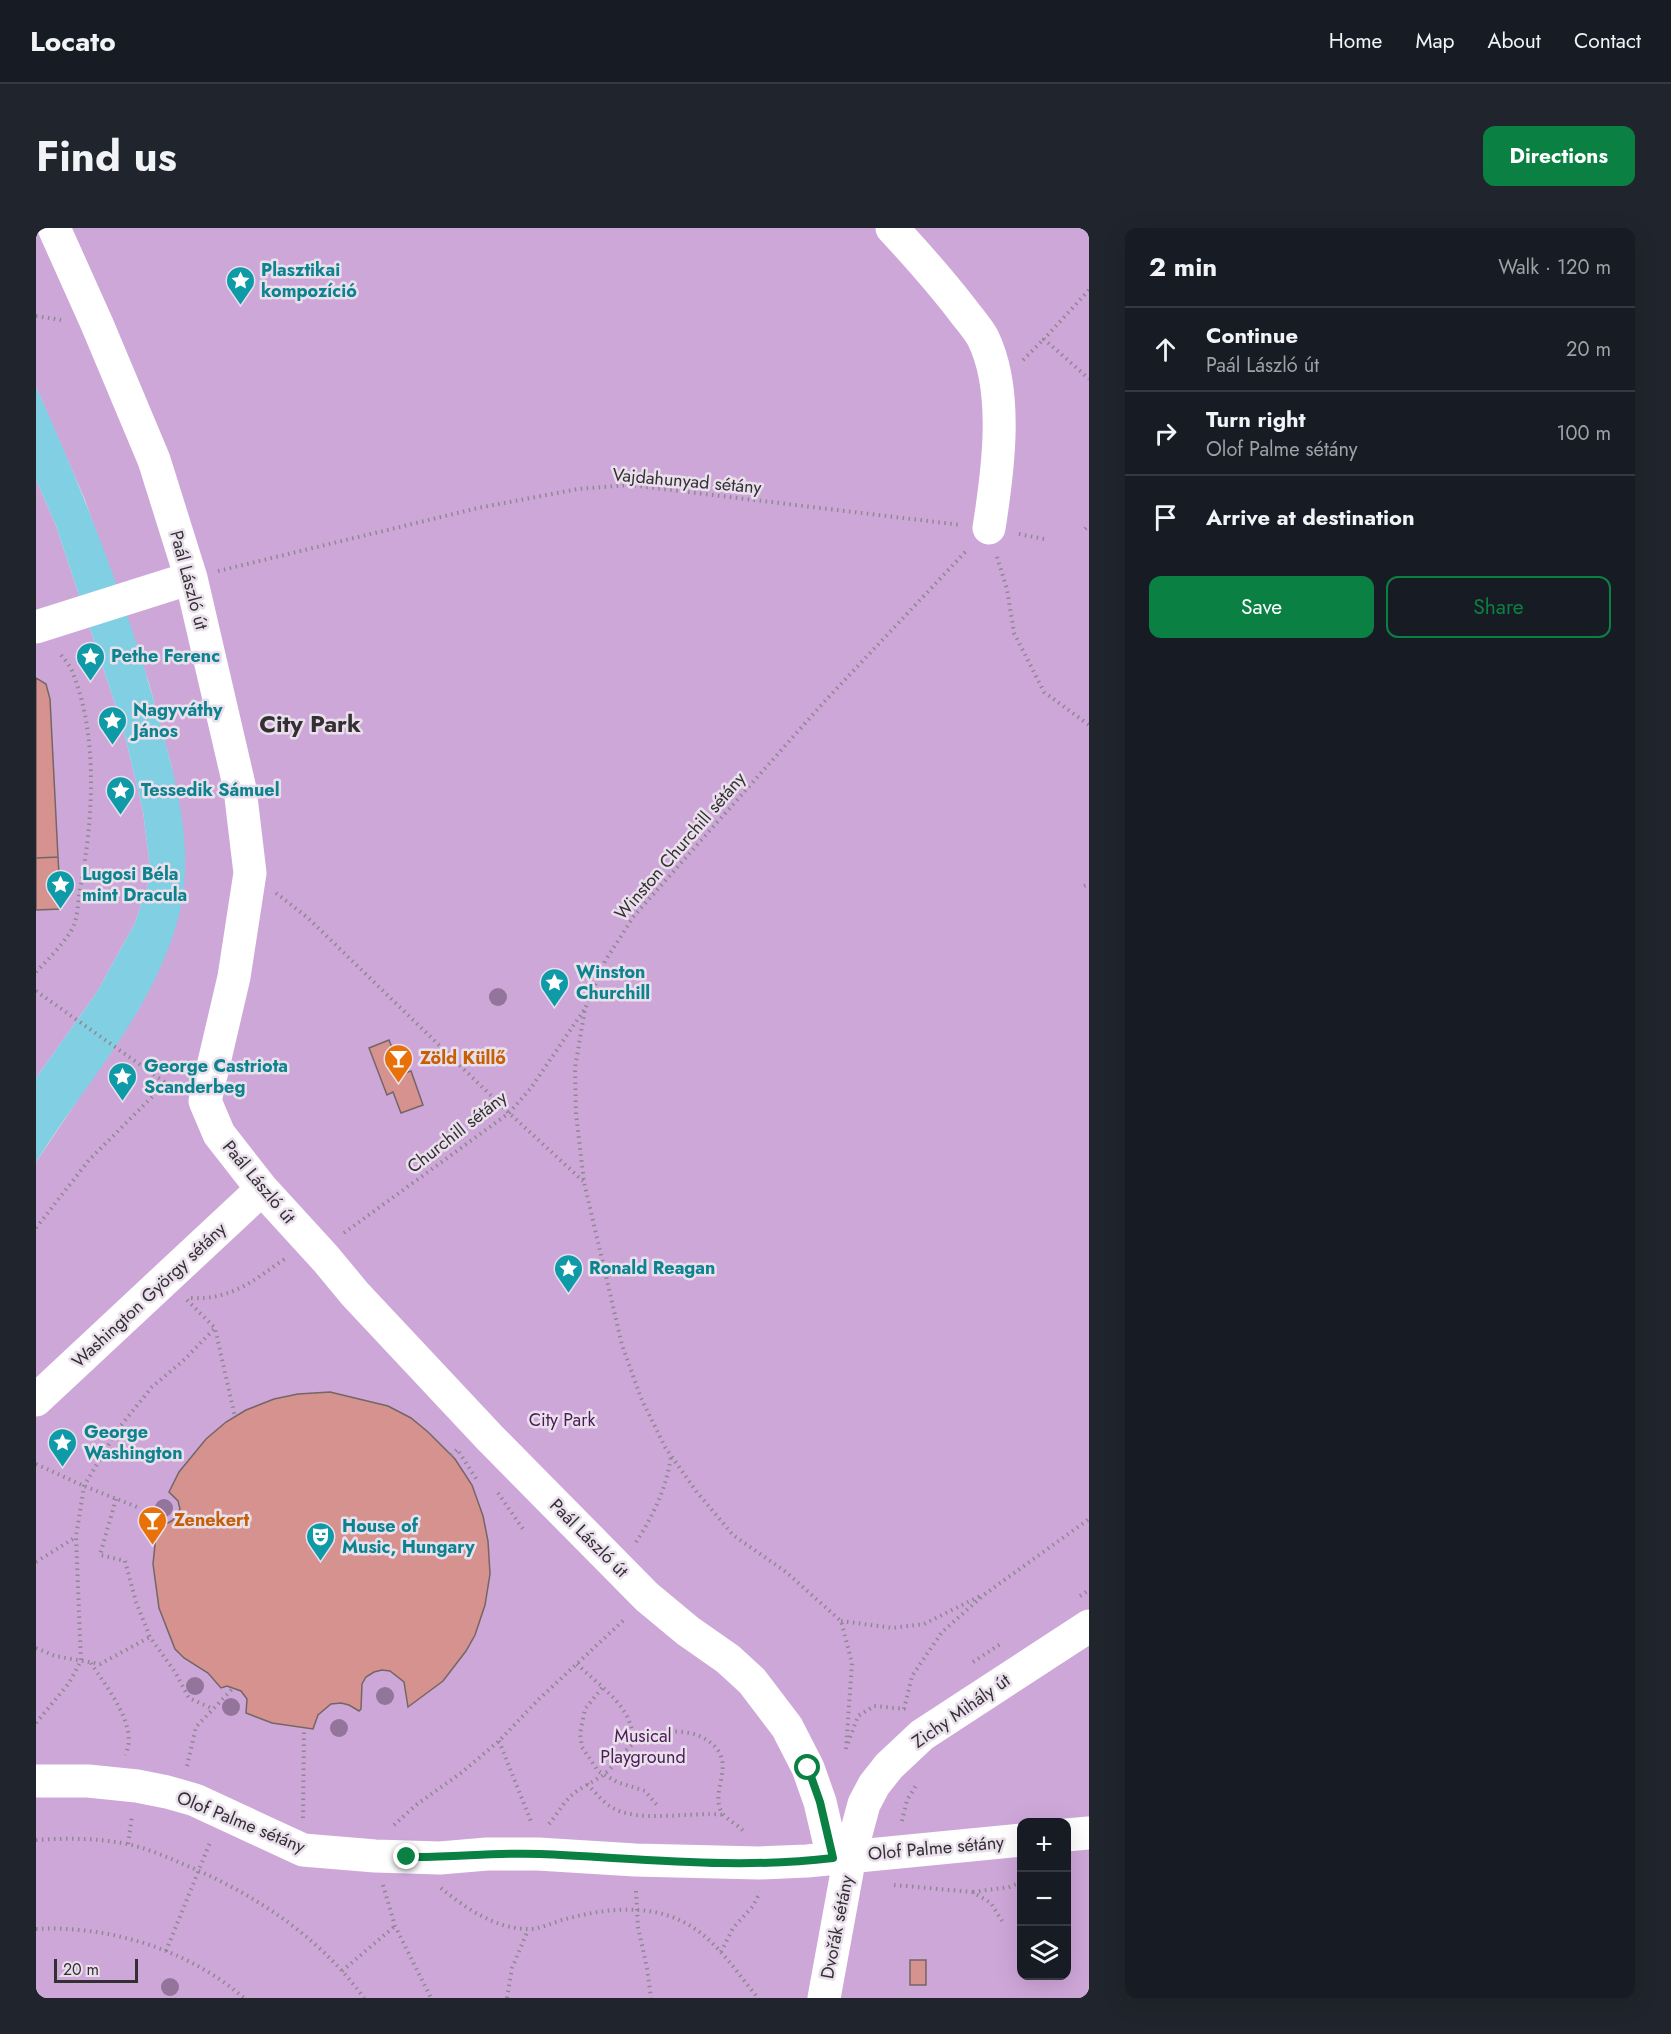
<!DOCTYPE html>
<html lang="en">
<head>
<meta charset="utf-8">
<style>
  :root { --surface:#171b24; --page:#20242c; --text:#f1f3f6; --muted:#9ea1a6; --line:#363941; --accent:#0b8043 }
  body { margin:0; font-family:Jost,sans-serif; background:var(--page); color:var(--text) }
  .controls { position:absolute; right:18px; bottom:18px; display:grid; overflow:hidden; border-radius:12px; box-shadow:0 6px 24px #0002 }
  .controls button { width:54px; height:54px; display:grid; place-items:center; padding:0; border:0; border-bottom:2px solid var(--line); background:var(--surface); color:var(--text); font:30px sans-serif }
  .scale { position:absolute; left:18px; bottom:15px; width:84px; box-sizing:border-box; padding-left:6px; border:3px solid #332f33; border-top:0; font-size:16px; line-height:21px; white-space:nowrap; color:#332f33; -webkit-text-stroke:4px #e9e0ec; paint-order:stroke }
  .stop { position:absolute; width:18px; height:18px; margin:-14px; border:4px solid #0b8043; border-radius:50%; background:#fff }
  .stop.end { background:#0b8043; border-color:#fff; box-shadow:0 2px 6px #0008 }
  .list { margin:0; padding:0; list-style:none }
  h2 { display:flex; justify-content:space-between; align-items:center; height:78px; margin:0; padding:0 24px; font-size:26px }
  h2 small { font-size:20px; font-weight:400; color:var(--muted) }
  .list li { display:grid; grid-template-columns:39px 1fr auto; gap:18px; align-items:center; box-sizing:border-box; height:84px; padding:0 24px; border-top:2px solid var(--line) }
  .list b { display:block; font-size:22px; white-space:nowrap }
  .list p { margin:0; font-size:20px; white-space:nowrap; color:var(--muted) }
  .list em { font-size:20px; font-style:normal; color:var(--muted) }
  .actions { display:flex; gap:12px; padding:18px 24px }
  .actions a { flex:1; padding:14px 0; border:2px solid var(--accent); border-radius:12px; text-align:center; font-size:21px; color:var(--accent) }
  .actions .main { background:var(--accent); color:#fff }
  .icon { flex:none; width:33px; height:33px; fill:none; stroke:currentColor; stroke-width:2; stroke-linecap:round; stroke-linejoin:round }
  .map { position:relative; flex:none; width:1053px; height:1770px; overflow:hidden; border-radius:12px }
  header { display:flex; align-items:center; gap:36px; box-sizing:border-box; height:84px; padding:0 30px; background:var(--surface); border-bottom:2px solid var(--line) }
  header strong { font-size:28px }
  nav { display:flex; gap:33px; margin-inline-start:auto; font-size:21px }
  .intro { display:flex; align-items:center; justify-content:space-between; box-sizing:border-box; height:144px; padding:0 36px }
  h1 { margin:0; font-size:42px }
  .button { padding:15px 27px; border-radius:12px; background:var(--accent); color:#fff; font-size:21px; font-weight:700 }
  main { display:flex; gap:36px; padding:0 36px }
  aside { flex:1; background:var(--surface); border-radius:12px; box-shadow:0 6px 24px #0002 }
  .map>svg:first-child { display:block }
  .green { fill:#cea7d9; fill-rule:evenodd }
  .water { fill:#81cfe3 }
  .building { fill:#d5928f; stroke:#746665; stroke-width:1.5 }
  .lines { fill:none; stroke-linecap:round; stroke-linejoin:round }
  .path { stroke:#8e8890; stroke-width:4; stroke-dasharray:1.5 4.5; stroke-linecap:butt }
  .minor { stroke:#fff; stroke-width:33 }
  .tree { fill:#93749b }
  .route { stroke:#0b8043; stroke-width:8 }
  .labels { text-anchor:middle; stroke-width:5; stroke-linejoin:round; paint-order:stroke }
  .culture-label { font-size:18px; font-weight:bold; fill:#0d838f; stroke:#e9e0ec; text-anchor:start }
  .street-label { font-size:18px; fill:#332f33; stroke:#e9e0ec }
  .food-label { font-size:18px; font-weight:bold; fill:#c56008; stroke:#e9e0ec; text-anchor:start }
  .park-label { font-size:18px; fill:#4c1c58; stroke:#e9e0ec }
  .district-label { font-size:24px; font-weight:bold; fill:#332f33; stroke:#e9e0ec }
</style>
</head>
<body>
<header>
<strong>Locato</strong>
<nav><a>Home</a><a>Map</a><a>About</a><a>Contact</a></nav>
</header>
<div class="intro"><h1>Find us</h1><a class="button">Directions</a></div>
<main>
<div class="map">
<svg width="1053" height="1770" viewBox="0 0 1053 1770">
  <rect width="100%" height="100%" fill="#e9e0ec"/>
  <path class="green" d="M0,0H1053V1770H0V934L101,784L126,734L148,613L135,536L113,455L49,272L0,159ZM986,1594H1030V1748H986Z
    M0,252L19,295L87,500L107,583L114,639L113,653L99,695L61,764L0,850Z"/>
  <path class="water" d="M0,159C49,267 93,380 124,495C141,556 159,624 143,687C119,781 50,854 0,934V850L61,764L99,695L113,653L114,639L107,583L87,500L19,295L0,252Z"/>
  <path class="building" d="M0,450L10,456L14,471L22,629L0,630Z
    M22,629L25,681L0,682V630Z
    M353,812L366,846L375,843L387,877L365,885L357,864L351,867L333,820Z
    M294,1164L352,1178L375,1190L392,1204L419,1231L436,1257L447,1288L452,1313L454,1346L449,1377L439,1407L430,1423L407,1453L372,1479L368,1454L354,1443L346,1442L338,1444L330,1449L326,1456L325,1481L323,1483L313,1477L305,1475L295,1476L282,1487L277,1501L236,1495L210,1485L211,1471L205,1463L191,1458L185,1460L172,1445L148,1430L139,1421L123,1380L117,1336L121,1297L132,1295L137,1292L144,1281L142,1273L133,1264L143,1244L170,1211L190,1194L210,1182L238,1171L262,1166Z
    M874,1732H890V1757H874Z"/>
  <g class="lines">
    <path class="path" d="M1053,62L1008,111L1053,151
      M0,88L25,92
      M987,132L1008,111
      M1049,301L1053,297
      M983,306L1008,311
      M961,329L971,361L978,405L1008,464L1053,497
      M182,343L442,280L542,261L594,257L925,297
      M1048,658L1053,656
      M240,665L272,690L473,885L547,953
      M0,744C10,734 33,710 38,697C42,686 42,673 44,661C57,594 63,508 36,443C33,436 27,430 23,424
      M0,763L130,855L141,860
      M0,1000L53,932L130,855
      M308,1005L473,885L495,860L548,782
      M155,1070C196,1072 218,1052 250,1030
      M151,1072L179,1100L199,1189
      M423,1224L441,1252
      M415,1227L423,1220
      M0,1236L48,1258L101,1279
      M462,1265L487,1301
      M80,1271L64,1327L89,1333L100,1374L114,1409L139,1444L153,1470L177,1481
      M600,1314C617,1288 631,1259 635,1228
      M0,1334L40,1309
      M1044,1368L1053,1362
      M805,1393L857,1400L888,1396L944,1368
      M0,1420L19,1428L64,1436L114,1409
      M937,1434L966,1415
      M55,1435C70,1459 104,1499 89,1527
      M541,1436C563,1458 601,1481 596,1516
      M566,1460L549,1481L544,1506L546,1519L562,1543L581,1554L609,1563L621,1577
      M868,1481L876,1448L906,1404L949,1366L1053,1291
      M0,1495L33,1455L45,1433L40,1309L48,1258L82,1201L116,1159L149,1131L179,1100
      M463,1513L496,1596
      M812,1515L822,1488L838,1478L869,1481
      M810,1521L816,1435L805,1393L750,1344L697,1307L660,1263L629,1219L605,1170L586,1117L548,954L540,886L539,840L549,781L569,733L598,688L788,474L932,321
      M151,1538L160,1499L198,1459
      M551,1556C559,1564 566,1573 575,1579C601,1596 657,1583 688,1587
      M267,1590L268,1501
      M866,1593L871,1572L881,1556
      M513,1596C520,1588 525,1578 533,1570C542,1560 556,1555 567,1547C578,1539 585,1526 596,1517C619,1499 666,1497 683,1524C694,1543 676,1564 685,1583C690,1592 702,1596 708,1604
      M358,1597L380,1577L425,1545L463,1513L503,1471L589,1391
      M0,1612C30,1610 62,1610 91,1616C110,1620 129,1628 147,1636C217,1665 283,1708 328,1770
      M92,1616L96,1588
      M347,1657L359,1698L395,1770
      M858,1657L936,1664L955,1675L966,1693
      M405,1660C429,1680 459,1700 490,1701C503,1702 517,1694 530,1691C570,1680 616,1675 653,1697C682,1714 701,1745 722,1770
      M600,1663L602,1699L611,1740L615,1770
      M937,1664L973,1659L986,1654
      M0,1701C73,1697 153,1722 208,1770
      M130,1723L175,1612
      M685,1724L697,1700L717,1678L724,1664
      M306,1743L359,1698
      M471,1770L476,1740L492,1702"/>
    <path class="minor" d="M18,0L61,96L118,232L155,350L204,561L214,645L198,749L169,873L183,906L226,961L290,1031L319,1066L454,1210L611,1369L652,1403L692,1431L716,1453L751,1499L772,1540L784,1574L797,1630
      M856,0C881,27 906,55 928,84C934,92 942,101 947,110C973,163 962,243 953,300
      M0,399L155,350
      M0,1172L226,961
      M0,1553H52L101,1558L131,1564L159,1572L267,1622L339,1628L404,1630L451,1626H502L599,1632L723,1635L771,1633L986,1612
      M1030,1607L1053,1605
      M788,1770L814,1628L828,1576L838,1557L853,1538L886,1507L1053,1398"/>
  </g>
  <g class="tree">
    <circle cx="462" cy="769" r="9"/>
    <circle cx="128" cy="1280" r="9"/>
    <circle cx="159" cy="1458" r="9"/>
    <circle cx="349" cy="1468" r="9"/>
    <circle cx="195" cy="1479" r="9"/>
    <circle cx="303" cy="1500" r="9"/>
    <circle cx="134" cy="1759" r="9"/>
  </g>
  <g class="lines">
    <path class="route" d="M371,1629C416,1630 460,1624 504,1626C601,1630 699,1642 797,1630L784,1574L772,1540"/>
  </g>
  <defs>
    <symbol id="sight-pin" viewBox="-11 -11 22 30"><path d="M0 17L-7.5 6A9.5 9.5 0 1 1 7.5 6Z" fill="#0f9aa8" stroke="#e9e0ec"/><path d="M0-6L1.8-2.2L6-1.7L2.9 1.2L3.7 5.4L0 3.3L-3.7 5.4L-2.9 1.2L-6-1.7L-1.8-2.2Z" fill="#fff"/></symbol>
    <symbol id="bar-pin" viewBox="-11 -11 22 30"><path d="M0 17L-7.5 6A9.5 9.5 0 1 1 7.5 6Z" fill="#e8710a" stroke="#e9e0ec"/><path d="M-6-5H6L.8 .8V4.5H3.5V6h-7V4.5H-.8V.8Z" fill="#fff"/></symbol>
    <symbol id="theatre-pin" viewBox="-11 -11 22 30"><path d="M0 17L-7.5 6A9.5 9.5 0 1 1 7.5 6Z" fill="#0f9aa8" stroke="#e9e0ec"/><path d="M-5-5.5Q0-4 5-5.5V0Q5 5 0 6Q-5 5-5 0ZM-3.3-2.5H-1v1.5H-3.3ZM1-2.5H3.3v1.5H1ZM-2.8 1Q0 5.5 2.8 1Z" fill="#fff"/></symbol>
  </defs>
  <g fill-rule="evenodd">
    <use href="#sight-pin" x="188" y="36" width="33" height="45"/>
    <use href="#sight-pin" x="38" y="412" width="33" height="45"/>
    <use href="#sight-pin" x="60" y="476" width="33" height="45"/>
    <use href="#sight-pin" x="68" y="546" width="33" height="45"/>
    <use href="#sight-pin" x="8" y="640" width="33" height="45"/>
    <use href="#sight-pin" x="502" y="738" width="33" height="45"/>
    <use href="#bar-pin" x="346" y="814" width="33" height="45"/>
    <use href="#sight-pin" x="70" y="832" width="33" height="45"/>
    <use href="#sight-pin" x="516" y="1024" width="33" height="45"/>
    <use href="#sight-pin" x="10" y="1198" width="33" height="45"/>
    <use href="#bar-pin" x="100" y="1276" width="33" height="45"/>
    <use href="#theatre-pin" x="268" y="1292" width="33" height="45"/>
  </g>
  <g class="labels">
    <g class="culture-label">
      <text x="225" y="48">Plasztikai<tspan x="225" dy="21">kompozíció</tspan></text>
      <text x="75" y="434">Pethe Ferenc</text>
      <text x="97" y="488">Nagyváthy<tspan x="97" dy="21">János</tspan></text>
      <text x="105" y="568">Tessedik Sámuel</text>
      <text x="46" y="652">Lugosi Béla<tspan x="46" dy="21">mint Dracula</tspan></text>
      <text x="540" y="750">Winston<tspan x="540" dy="21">Churchill</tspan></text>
      <text x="108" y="844">George Castriota<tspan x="108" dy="21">Scanderbeg</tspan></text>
      <text x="553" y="1046">Ronald Reagan</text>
      <text x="48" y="1210">George<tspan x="48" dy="21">Washington</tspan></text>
      <text x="306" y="1304">House of<tspan x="306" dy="21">Music, Hungary</tspan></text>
    </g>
    <g class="street-label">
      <text transform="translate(651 253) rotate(5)" y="6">Vajdahunyad sétány</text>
      <text transform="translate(153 352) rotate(75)" y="6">Paál László út</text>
      <text transform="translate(644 618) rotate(-49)" y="6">Winston Churchill sétány</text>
      <text transform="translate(421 904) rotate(-38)" y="6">Churchill sétány</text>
      <text transform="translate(223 954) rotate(50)" y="6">Paál László út</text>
      <text transform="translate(113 1067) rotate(-43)" y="6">Washington György sétány</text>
      <text transform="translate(553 1310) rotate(45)" y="6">Paál László út</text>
      <text transform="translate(925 1483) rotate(-35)" y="6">Zichy Mihály út</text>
      <text transform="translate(205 1594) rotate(22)" y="6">Olof Palme sétány</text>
      <text transform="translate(900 1620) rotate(-5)" y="6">Olof Palme sétány</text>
      <text transform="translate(801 1699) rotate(-79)" y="6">Dvořák sétány</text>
    </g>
    <g class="food-label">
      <text x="384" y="836">Zöld Küllő</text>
      <text x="138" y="1298">Zenekert</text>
    </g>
    <g class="park-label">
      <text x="526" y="1198">City Park</text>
      <text x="607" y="1514">Musical<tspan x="607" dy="21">Playground</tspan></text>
    </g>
    <g class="district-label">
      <text x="274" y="504">City Park</text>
    </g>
  </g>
</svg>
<div class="controls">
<button>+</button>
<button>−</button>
<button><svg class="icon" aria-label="layers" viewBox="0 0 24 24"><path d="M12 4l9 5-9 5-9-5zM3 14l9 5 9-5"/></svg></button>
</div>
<div class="scale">20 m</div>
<div class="stop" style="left:772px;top:1540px"></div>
<div class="stop end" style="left:371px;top:1629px"></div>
</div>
<aside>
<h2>2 min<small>Walk · 120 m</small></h2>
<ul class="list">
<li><svg class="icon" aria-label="ahead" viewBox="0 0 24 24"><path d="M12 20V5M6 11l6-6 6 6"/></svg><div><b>Continue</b><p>Paál László út</p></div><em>20 m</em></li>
<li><svg class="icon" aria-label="right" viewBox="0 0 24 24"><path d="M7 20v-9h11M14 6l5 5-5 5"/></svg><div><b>Turn right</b><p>Olof Palme sétány</p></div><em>100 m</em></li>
<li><svg class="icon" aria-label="arrive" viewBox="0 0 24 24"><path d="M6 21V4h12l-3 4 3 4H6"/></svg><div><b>Arrive at destination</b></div></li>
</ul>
<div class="actions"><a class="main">Save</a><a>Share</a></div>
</aside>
</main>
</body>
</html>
